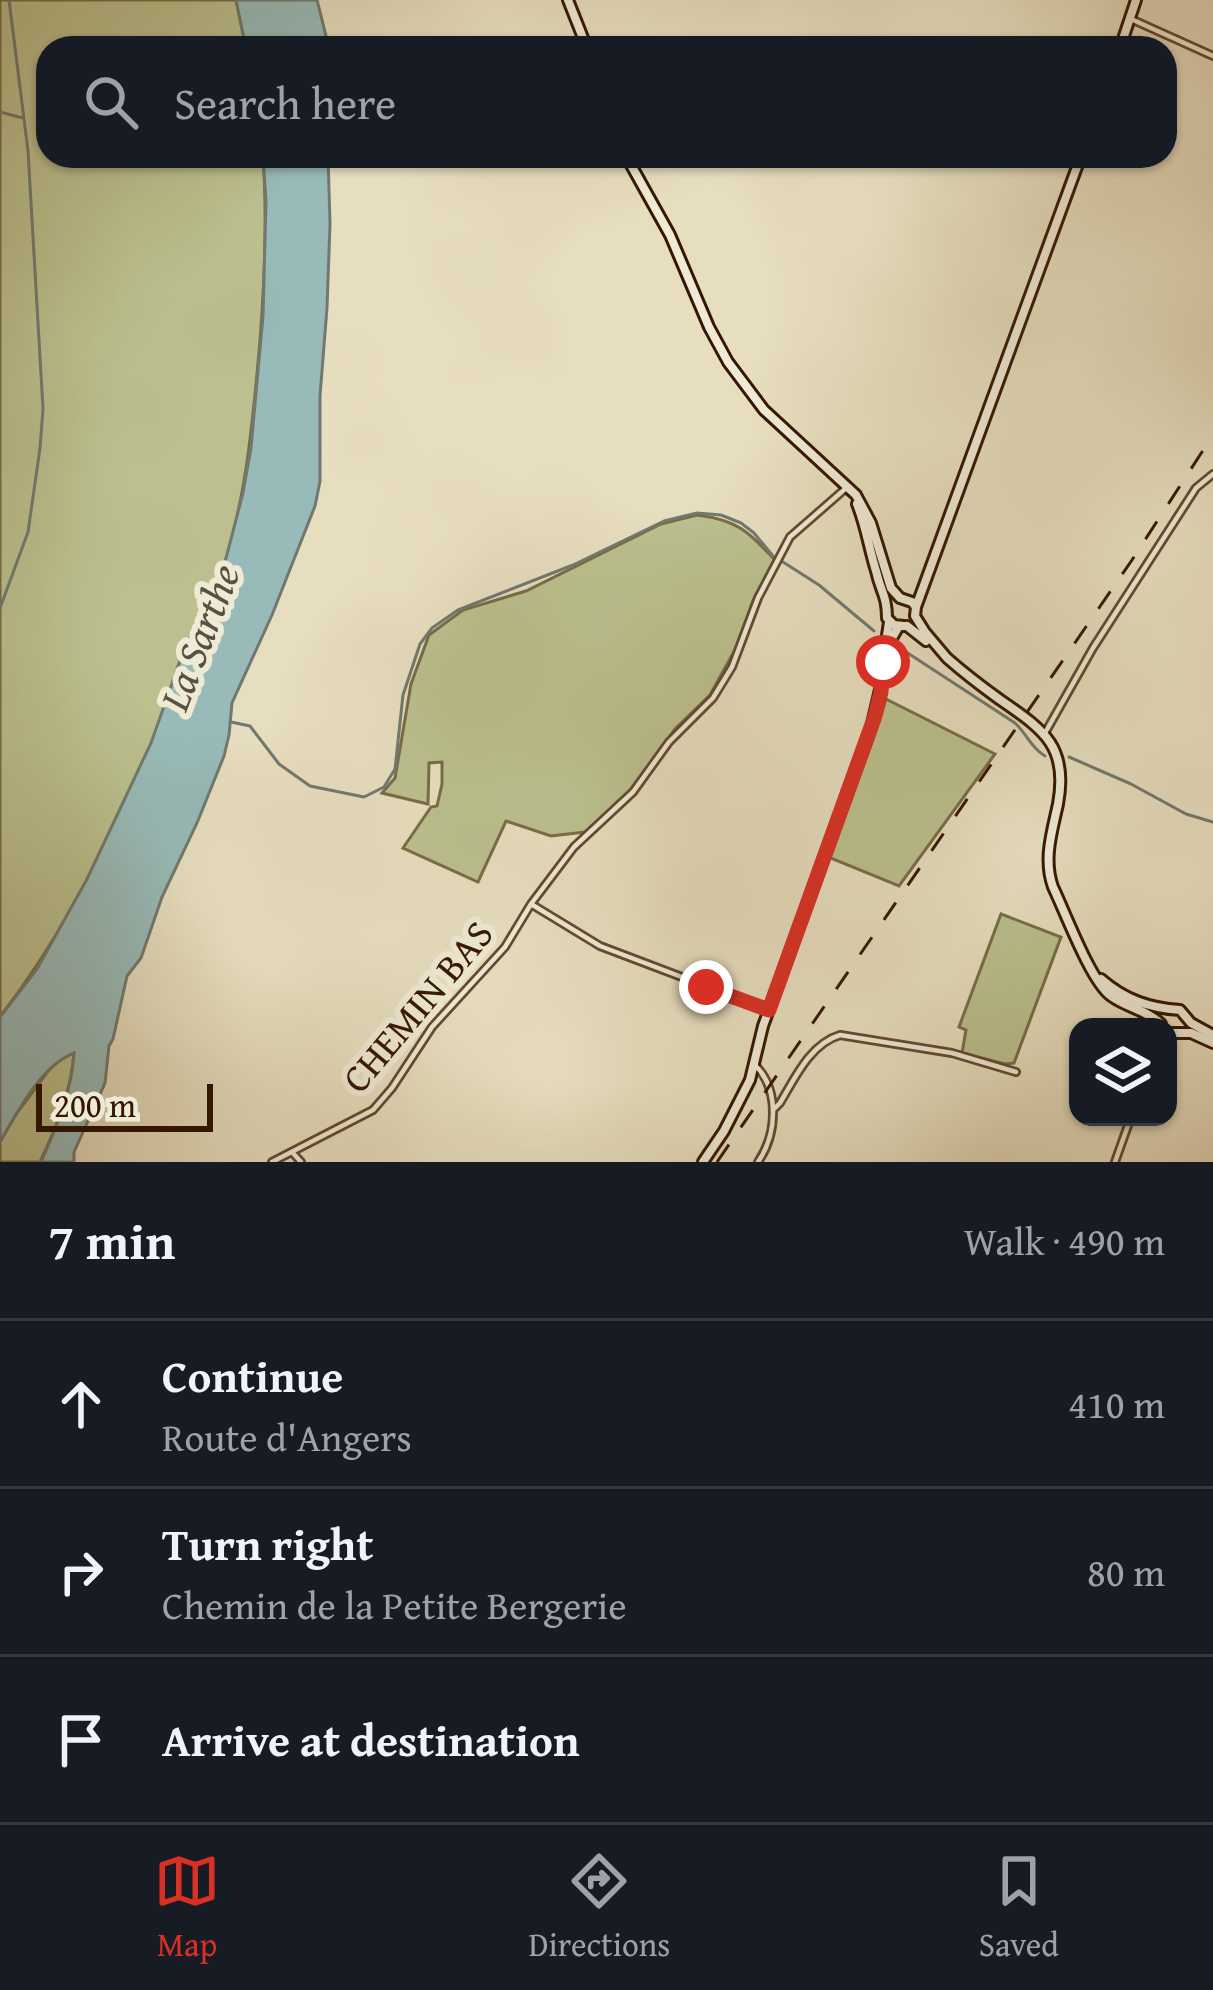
<!DOCTYPE html>
<html lang="en">
<head>
<meta charset="utf-8">
<style>
  :root { --surface:#171b24; --page:#242831; --text:#f1f3f6; --muted:#9ea1a6; --line:#363941; --accent:#d93025 }
  body { margin:0; font-family:"Gentium Book Plus",serif; background:var(--page); color:var(--text) }
  .controls { position:absolute; right:36px; bottom:36px; display:grid; overflow:hidden; border-radius:24px; box-shadow:0 3px 9px #0004 }
  .controls button { width:108px; height:108px; display:grid; place-items:center; padding:0; border:0; border-bottom:3px solid var(--line); background:var(--surface); color:var(--text); font:60px sans-serif }
  .scale { position:absolute; left:36px; bottom:30px; width:177px; box-sizing:border-box; padding-left:12px; border:6px solid #351700; border-top:0; font-size:33px; line-height:42px; white-space:nowrap; color:#351700; -webkit-text-stroke:9px #efead5; paint-order:stroke }
  .stop { position:absolute; width:36px; height:36px; margin:-27px; border:9px solid #d93025; border-radius:50%; background:#fff }
  .stop.end { background:#d93025; border-color:#fff; box-shadow:0 3px 12px #0008 }
  .list { margin:0; padding:0; list-style:none }
  h2 { display:flex; justify-content:space-between; align-items:center; height:156px; margin:0; padding:0 48px; font-size:51px }
  h2 small { font-size:39px; font-weight:400; color:var(--muted) }
  .list li { display:grid; grid-template-columns:78px 1fr auto; gap:36px; align-items:center; box-sizing:border-box; height:168px; padding:0 48px; border-top:3px solid var(--line) }
  .list b { display:block; font-size:45px; white-space:nowrap }
  .list p { margin:0; font-size:39px; white-space:nowrap; color:var(--muted) }
  .list em { font-size:39px; font-style:normal; color:var(--muted) }
  .icon { flex:none; width:66px; height:66px; fill:none; stroke:currentColor; stroke-width:2; stroke-linecap:round; stroke-linejoin:round }
  .map { position:relative; flex:none; width:1213px; height:1162px; overflow:hidden }
  .search { position:absolute; background:var(--surface); box-shadow:0 3px 9px #0004; left:36px; right:36px; top:36px; height:132px; display:flex; align-items:center; gap:30px; box-sizing:border-box; padding:0 42px; border-radius:36px; color:var(--muted); font-size:45px }
  .sheet { height:660px; background:var(--surface) }
  nav { display:flex; justify-content:space-around; align-items:center; box-sizing:border-box; height:168px; border-top:3px solid var(--line); background:var(--surface); font-size:33px; color:var(--muted) }
  nav a { display:grid; justify-items:center; gap:6px }
  nav .on { color:var(--accent) }
  .map>svg:first-child { display:block }
  .green { fill:#bbc08e; stroke:#786c47; stroke-width:3 }
  .water { fill:#98bbb9; stroke:#70796f; stroke-width:3 }
  .lines { fill:none; stroke-linecap:round; stroke-linejoin:round }
  .stream { stroke:#70796f; stroke-width:3 }
  .street-casing { stroke:#624930; stroke-width:10 }
  .secondary-casing { stroke:#351700; stroke-width:14 }
  .street { stroke:#efead5; stroke-width:4.5 }
  .secondary { stroke:#efead5; stroke-width:8 }
  .rail { stroke:#351700; stroke-width:3; stroke-dasharray:21 21; stroke-linecap:butt }
  .route { stroke:#d93025; stroke-width:15 }
  .labels { text-anchor:middle; stroke-width:12; stroke-linejoin:round; paint-order:stroke }
  .street-label { font-size:39px; fill:#351700; stroke:#efead5 }
  .water-label { font-size:42px; font-style:italic; fill:#585041; stroke:#efead5 }
</style>
</head>
<body>
<div class="map">
<svg width="1213" height="1162" viewBox="0 0 1213 1162">
  <rect width="100%" height="100%" fill="#e7debf"/>
  <filter id="stains"><feTurbulence type="fractalNoise" baseFrequency=".00167" numOctaves="4"/><feColorMatrix values="0 0 0 0 .2 0 0 0 0 .09 0 0 0 0 .02 0 0 0 .5 -.17"/></filter>
  <radialGradient id="worn" r=".72"><stop offset=".6" stop-color="#630" stop-opacity="0"/><stop offset="1" stop-color="#630" stop-opacity=".3"/></radialGradient>
  <path class="green" d="M0,0H236L246,48H48V156H263C268,229 264,302 257,374C251,438 244,501 225,562C215,594 196,623 183,653C172,681 164,711 153,739C114,837 64,933 0,1017Z
    M697,515C737,520 748,531 775,560L753,601L736,648L710,695L675,729L632,790L585,832L551,836L506,821L478,882L403,848L431,807L437,806L442,784V762L429,763L428,804L382,793L395,778L411,684L429,635L463,610L526,591L661,524Z
    M886,699L995,754L899,886L828,857Z
    M1001,914L1061,937L1014,1063L1005,1064L962,1053L966,1030L959,1027Z
    M74,1052C72,1090 56,1128 40,1162H0V1142L14,1117L54,1063Z"/>
  <path class="water" d="M236,0H317L329,48H246Z
    M263,156H328L330,224L327,308L320,396V481L315,506L272,615L232,703L229,735L224,756L197,823L162,897L141,958L127,976L113,1039L109,1046L105,1083L74,1152V1162H41C56,1128 72,1091 74,1053C41,1066 18,1111 0,1142V1017L37,969L87,879L151,743L184,650L224,566L243,493L251,448L263,316L266,201Z"/>
  <g class="lines">
    <path class="stream" d="M0,112L23,118
      M783,562L819,585L874,631
      M0,608L28,532L40,448L43,409L28,151L9,0
      M900,648L1015,723C1027,734 1031,748 1045,756
      M231,722L250,726L279,764L310,786L364,797L384,787L395,769L403,695L420,644L432,628L458,610L573,565L664,521L697,513L721,515L741,523L754,533L773,556
      M1069,757L1131,784L1186,814L1213,822"/>
    <defs>
      <path id="street" d="M1131,19L1213,56
        M1045,733L1093,648L1196,488L1213,474
        M531,904L574,847L633,792L669,742L713,698L732,667L758,598L790,537L845,489
        M755,1065C780,1090 777,1134 758,1162
        M773,1110L780,1103C795,1078 810,1044 840,1035L952,1053L1016,1072
        M292,1152L301,1162
        M272,1162L373,1110L392,1088L432,1027L505,947L531,904L600,946L769,1010
        M1115,1162L1131,1117"/>
      <path id="secondary" d="M568,0L587,48
        M1120,48L1136,0
        M626,156L670,235L709,327L728,362L764,410L856,495L871,523L891,588L900,598L912,602L916,607L915,616L925,632L947,658
        M857,504C866,526 869,549 876,571C881,593 887,596 887,618L894,625L904,626
        M916,607L1081,156
        M907,626L926,641
        M884,655L889,622
        M947,658C964,673 981,686 999,699C1042,729 1069,745 1058,804C1052,832 1043,859 1053,887C1065,912 1091,982 1111,996C1127,1008 1147,1010 1161,1024
        M1101,979C1125,1000 1150,1008 1180,1010L1191,1023L1213,1035
        M1168,1033H1191L1213,1043
        M703,1162L724,1131L750,1080L763,1026L871,728L892,638L899,626"/>
    </defs>
    <use href="#street" class="street-casing"/>
    <use href="#secondary" class="secondary-casing"/>
    <use href="#street" class="street"/>
    <use href="#secondary" class="secondary"/>
    <path class="rail" d="M717,1162L1132,560L1213,435"/>
  </g>
  <g class="lines">
    <path class="route" d="M706,987L769,1010L875,716L881,692L883,662"/>
  </g>
  <g class="labels">
    <g class="street-label">
      <text transform="translate(417 1006) rotate(-50)" y="14">CHEMIN BAS</text>
    </g>
    <g class="water-label">
      <text transform="translate(199 637) rotate(-69)" y="15">La Sarthe</text>
    </g>
  </g>
  <rect width="100%" height="100%" filter="url(#stains)"/>
  <rect width="100%" height="100%" fill="url(#worn)"/>
</svg>
<div class="controls">
<button><svg class="icon" aria-label="layers" viewBox="0 0 24 24"><path d="M12 4l9 5-9 5-9-5zM3 14l9 5 9-5"/></svg></button>
</div>
<div class="scale">200 m</div>
<div class="stop" style="left:883px;top:662px"></div>
<div class="stop end" style="left:706px;top:987px"></div>
<div class="search"><svg class="icon" aria-label="search" viewBox="0 0 24 24"><circle cx="10" cy="10" r="6"/><path d="M15 15l6 6"/></svg>Search here</div>
</div>
<section class="sheet">
<h2>7 min<small>Walk · 490 m</small></h2>
<ul class="list">
<li><svg class="icon" aria-label="ahead" viewBox="0 0 24 24"><path d="M12 20V5M6 11l6-6 6 6"/></svg><div><b>Continue</b><p>Route d'Angers</p></div><em>410 m</em></li>
<li><svg class="icon" aria-label="right" viewBox="0 0 24 24"><path d="M7 20v-9h11M14 6l5 5-5 5"/></svg><div><b>Turn right</b><p>Chemin de la Petite Bergerie</p></div><em>80 m</em></li>
<li><svg class="icon" aria-label="arrive" viewBox="0 0 24 24"><path d="M6 21V4h12l-3 4 3 4H6"/></svg><div><b>Arrive at destination</b></div></li>
</ul>
</section>
<nav>
<a class="on"><svg class="icon" aria-label="map" viewBox="0 0 24 24"><path d="M3 6l6-2 6 2 6-2v14l-6 2-6-2-6 2zM9 4v14M15 6v14"/></svg>Map</a>
<a><svg class="icon" aria-label="directions" viewBox="0 0 24 24"><path d="M12 3l9 9-9 9-9-9zM9 14v-3h6M13 9l2 2-2 2"/></svg>Directions</a>
<a><svg class="icon" aria-label="saved" viewBox="0 0 24 24"><path d="M7 4h10v16l-5-4-5 4z"/></svg>Saved</a>
</nav>
</body>
</html>
